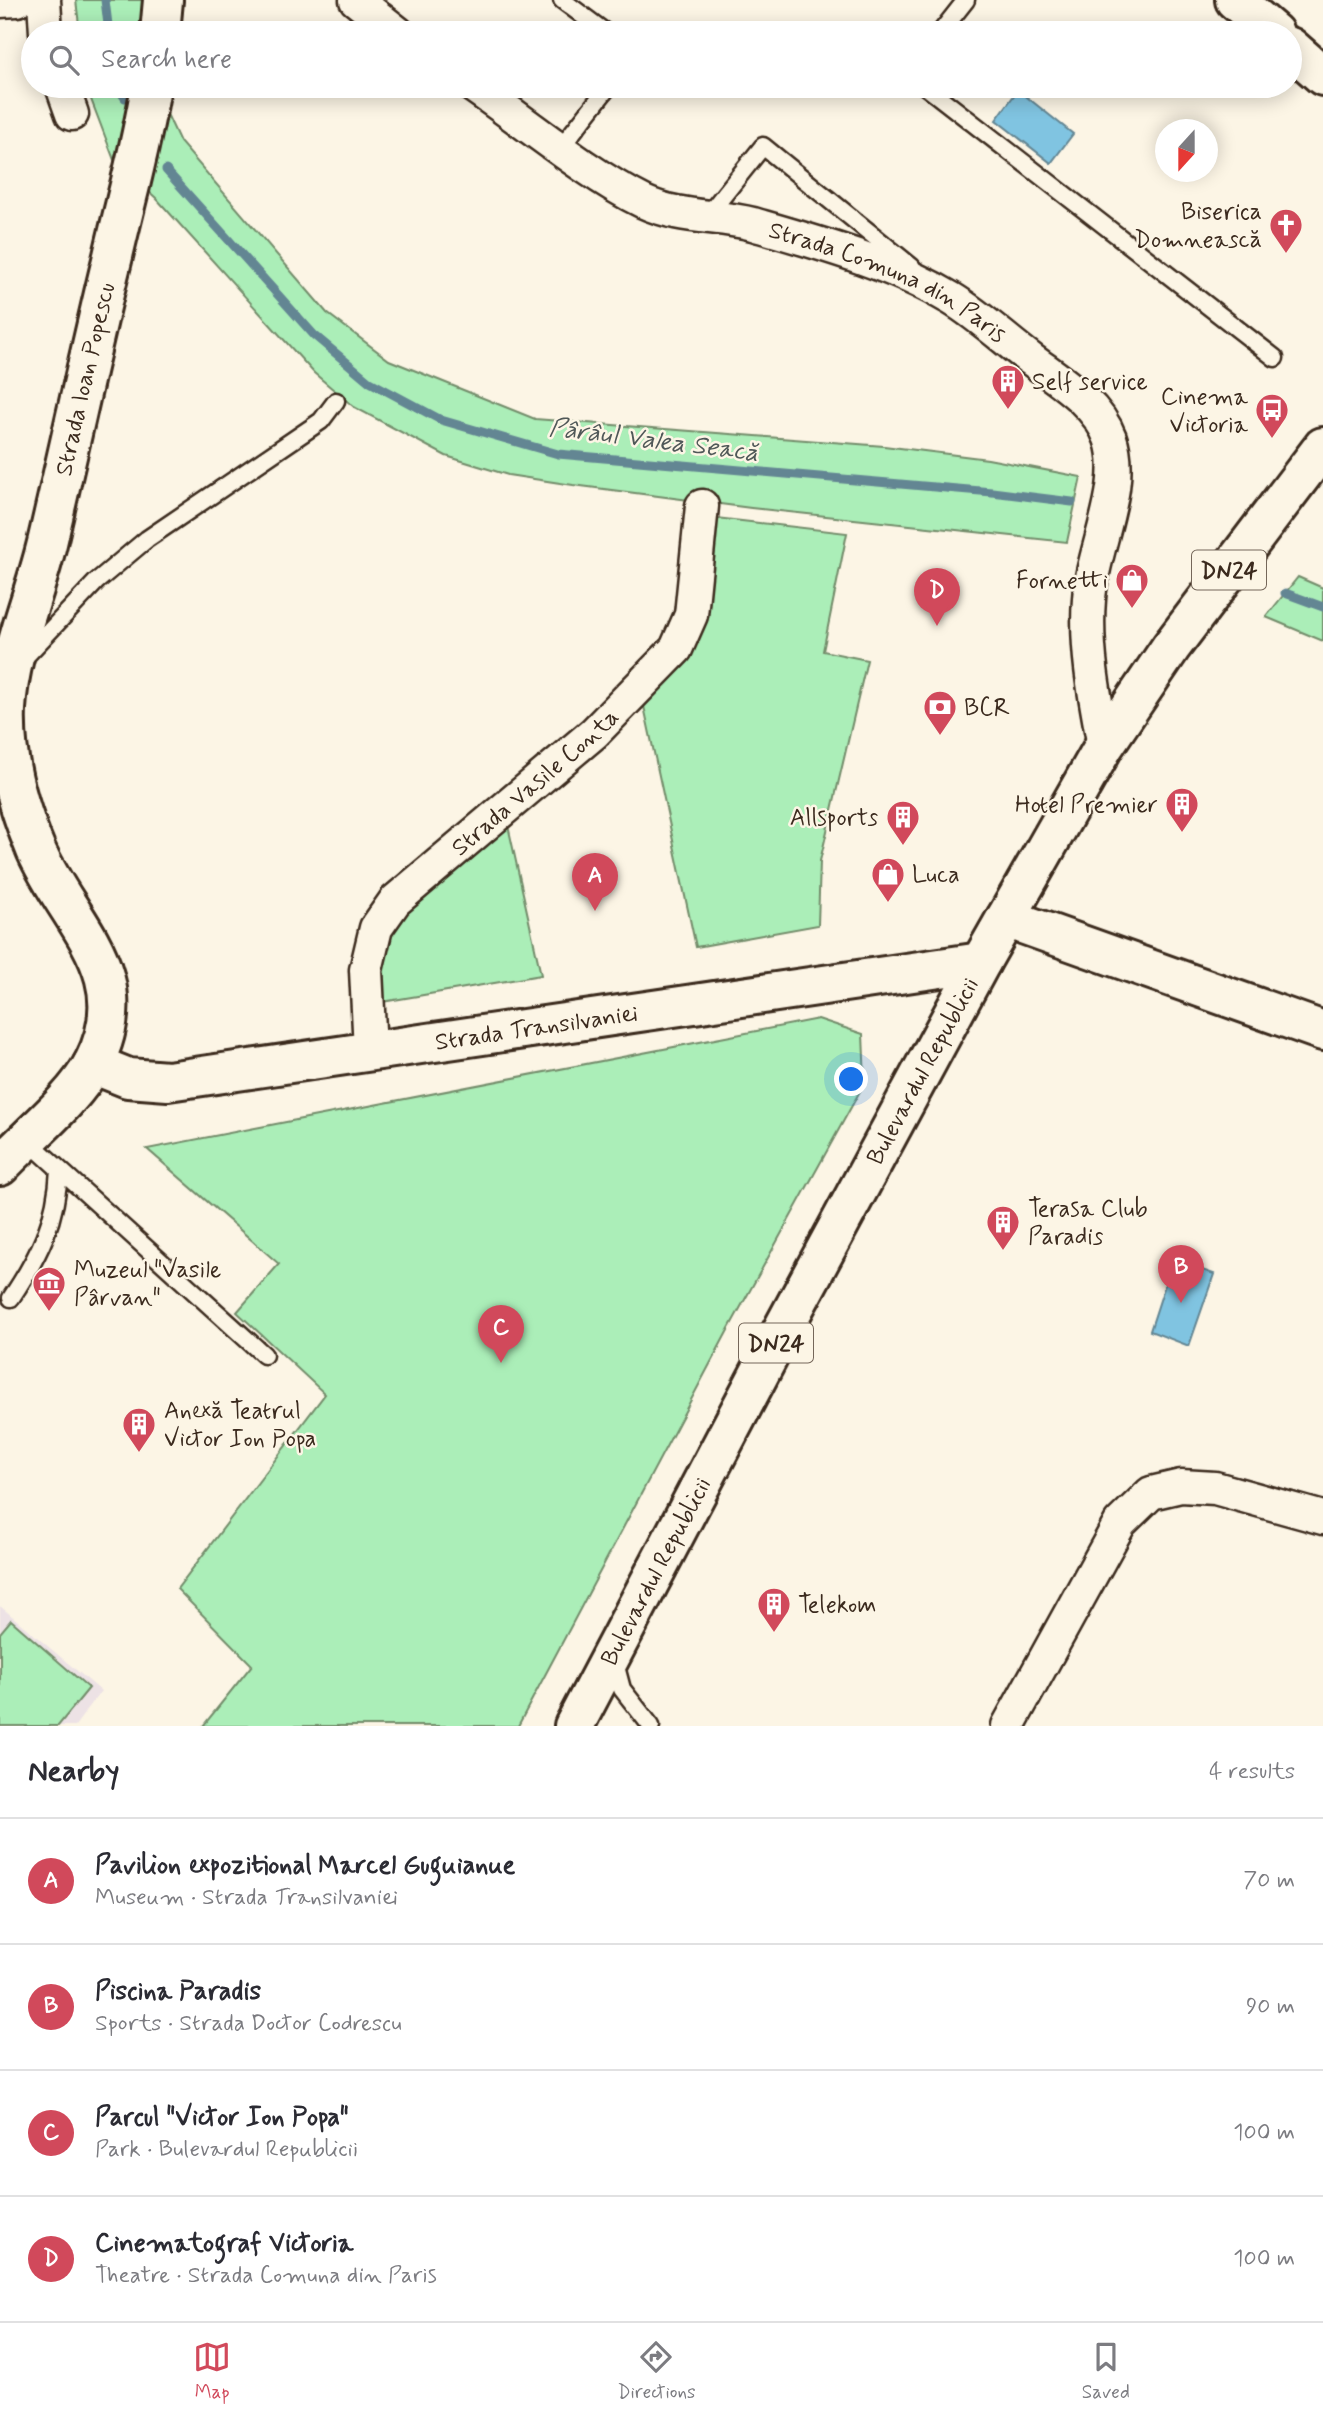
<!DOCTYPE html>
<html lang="en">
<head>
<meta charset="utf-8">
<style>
  :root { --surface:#fff; --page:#f2f2f3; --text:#2b2b33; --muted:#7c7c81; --line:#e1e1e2; --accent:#d1495b }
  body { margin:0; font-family:Mynerve,sans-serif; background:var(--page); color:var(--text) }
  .compass { position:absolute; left:1155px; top:119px; width:63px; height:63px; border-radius:50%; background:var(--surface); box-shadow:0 4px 18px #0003; rotate:201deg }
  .you { position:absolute; left:852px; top:1080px; width:24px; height:24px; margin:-18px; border:5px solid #fff; border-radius:50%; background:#1a73e8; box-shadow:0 0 0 10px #1a73e833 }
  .badge { display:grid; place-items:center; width:46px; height:46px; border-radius:50%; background:var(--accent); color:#fff; font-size:23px; font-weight:700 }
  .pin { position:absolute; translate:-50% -58px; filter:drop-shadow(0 2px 4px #0008) }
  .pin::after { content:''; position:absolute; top:37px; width:24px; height:21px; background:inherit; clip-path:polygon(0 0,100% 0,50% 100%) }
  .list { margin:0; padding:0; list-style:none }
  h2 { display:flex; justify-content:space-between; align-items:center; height:91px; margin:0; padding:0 28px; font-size:30px }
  h2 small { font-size:23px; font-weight:400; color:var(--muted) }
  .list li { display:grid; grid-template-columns:46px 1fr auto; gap:21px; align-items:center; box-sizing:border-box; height:126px; padding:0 28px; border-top:2px solid var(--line) }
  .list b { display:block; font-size:26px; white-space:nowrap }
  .list p { margin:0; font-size:23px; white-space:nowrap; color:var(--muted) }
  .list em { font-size:23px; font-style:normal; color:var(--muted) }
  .icon { flex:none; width:38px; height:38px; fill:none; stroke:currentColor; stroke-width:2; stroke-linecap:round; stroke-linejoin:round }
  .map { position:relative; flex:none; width:1323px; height:1726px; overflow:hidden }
  .search { position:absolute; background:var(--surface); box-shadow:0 4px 18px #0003; left:21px; right:21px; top:21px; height:77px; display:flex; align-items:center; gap:18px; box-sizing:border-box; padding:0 24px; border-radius:38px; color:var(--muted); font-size:26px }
  .sheet { height:595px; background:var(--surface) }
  nav { display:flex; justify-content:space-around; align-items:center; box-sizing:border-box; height:98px; border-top:2px solid var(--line); background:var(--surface); font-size:19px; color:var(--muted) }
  nav a { display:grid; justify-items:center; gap:4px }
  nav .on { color:var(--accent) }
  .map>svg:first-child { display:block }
  .built { fill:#ede2e5 }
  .green { fill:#abeeb8; stroke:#738c6b; stroke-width:2 }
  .water { fill:#80c4e1; stroke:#648693; stroke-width:2 }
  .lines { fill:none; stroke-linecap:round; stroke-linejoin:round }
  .stream { stroke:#648693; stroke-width:9 }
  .lane-casing { stroke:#3b2a1e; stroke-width:21 }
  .street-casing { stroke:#3b2a1e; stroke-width:37 }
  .secondary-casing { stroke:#3b2a1e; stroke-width:44 }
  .primary-casing { stroke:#3b2a1e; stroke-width:44 }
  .lane { stroke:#fcf5e5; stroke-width:16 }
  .street { stroke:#fcf5e5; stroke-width:32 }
  .secondary { stroke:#fcf5e5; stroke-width:38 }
  .primary { stroke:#fcf5e5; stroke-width:38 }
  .labels { text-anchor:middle; stroke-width:5; stroke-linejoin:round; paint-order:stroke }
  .shield { fill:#fcf5e5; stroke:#75675a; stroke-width:2 }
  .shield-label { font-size:23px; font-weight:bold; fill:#3b2a1e }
  .poi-label { font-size:24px; fill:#3b2a1e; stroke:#fcf5e5; text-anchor:start }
  .street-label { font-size:24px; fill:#3b2a1e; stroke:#fcf5e5 }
  .water-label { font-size:26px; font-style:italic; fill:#505858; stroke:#fcf5e5 }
</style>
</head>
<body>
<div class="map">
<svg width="1323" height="1726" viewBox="0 0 1323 1726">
  <rect width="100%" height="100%" fill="#fcf5e5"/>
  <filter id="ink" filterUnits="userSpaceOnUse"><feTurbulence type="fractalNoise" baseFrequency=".0143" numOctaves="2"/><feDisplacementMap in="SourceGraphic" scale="14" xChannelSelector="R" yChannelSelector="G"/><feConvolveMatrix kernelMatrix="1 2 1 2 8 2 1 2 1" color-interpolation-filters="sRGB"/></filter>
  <g filter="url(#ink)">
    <path class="built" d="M0,1606L101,1691L75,1726H0Z"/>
    <path class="green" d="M76,0H150L146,33H80Z
      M86,86H154L180,142L327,313L389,360L535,419L884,446L988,459L1081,477L1067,542L751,508L573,485L508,475L446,456L354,407L314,373L156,198L114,160Z
      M716,518L847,533L823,651L867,660L820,861L818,925L696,947L642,697Z
      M1298,577L1323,588V641L1266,617Z
      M507,821L541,975L382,1002L384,941L406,907Z
      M818,1019L863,1034L865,1082L727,1332L518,1726H203L252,1665L177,1589L325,1394L237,1312L279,1264L147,1149Z
      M11,1620L89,1688L58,1726H0V1633Z"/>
    <path class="water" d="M1018,90L1073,134L1051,163L996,120Z
      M1173,1260L1214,1274L1189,1346L1150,1331Z"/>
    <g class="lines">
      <path class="stream" d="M105,0L109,33
        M117,86L125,98
        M166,170L314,335L370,382L441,420L558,454L992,492L1072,502
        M1285,593L1323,607"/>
      <defs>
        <path id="lane" d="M562,0L606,33
          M940,33L966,0
          M925,86L1275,358
          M561,147L609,86
          M707,216L763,146L912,267
          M24,658L97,581L147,539L321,421L336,401
          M26,1139L264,1355
          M11,1298C39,1256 57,1220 59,1169
          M614,1659L622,1689L651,1726"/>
        <g id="street">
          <path d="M44,0L46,33"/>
          <path d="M356,0L398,33"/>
          <path d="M0,1L17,0"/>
          <path d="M62,86L72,114"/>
          <path id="s1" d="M473,86C525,122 589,175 644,202C678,218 717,215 753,224C819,243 892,263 952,299C980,316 1005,340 1032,360C1060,381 1097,403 1110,438C1127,485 1092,550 1089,599C1085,648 1095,698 1104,746"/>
          <path id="s2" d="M370,1050L366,970L376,928L395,901L594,733L676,649L691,615L702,506"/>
          <path d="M1008,1726L1120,1523L1151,1493L1181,1486L1215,1488L1323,1518"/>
        </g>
        <g id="secondary">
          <path d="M160,33L163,0"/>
          <path d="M1006,918L1323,1031"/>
          <path id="s3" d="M93,1064L128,1078L168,1081L981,962"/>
          <path id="s4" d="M0,1166C28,1136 75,1099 94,1062C139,973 68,923 36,850C18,807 4,756 6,709C9,651 35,596 48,539C70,445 90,350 113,256C126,199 142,143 151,86"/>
        </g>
        <g id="primary">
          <path d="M1235,0L1274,33"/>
          <path d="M1290,47L1323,76"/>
          <path id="s5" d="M574,1726L785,1325L981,962L1104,746L1171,647L1323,447"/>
        </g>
      </defs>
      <use href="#lane" class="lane-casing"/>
      <use href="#street" class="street-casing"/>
      <use href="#secondary" class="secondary-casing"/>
      <use href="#primary" class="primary-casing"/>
      <use href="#lane" class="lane"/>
      <use href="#street" class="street"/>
      <use href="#secondary" class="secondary"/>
      <use href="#primary" class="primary"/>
    </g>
  </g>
  <defs>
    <symbol id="church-pin" viewBox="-11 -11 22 30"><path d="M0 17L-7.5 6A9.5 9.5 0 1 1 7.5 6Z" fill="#d1495b" stroke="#fcf5e5"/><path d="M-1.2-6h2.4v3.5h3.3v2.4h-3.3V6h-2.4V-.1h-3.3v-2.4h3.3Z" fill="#fff"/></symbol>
    <symbol id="building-pin" viewBox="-11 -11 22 30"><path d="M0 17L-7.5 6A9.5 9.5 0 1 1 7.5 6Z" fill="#d1495b" stroke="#fcf5e5"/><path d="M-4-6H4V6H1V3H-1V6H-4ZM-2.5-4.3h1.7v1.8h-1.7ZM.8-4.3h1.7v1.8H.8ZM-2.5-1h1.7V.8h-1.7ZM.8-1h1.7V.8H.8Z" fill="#fff"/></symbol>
    <symbol id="bus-pin" viewBox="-11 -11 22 30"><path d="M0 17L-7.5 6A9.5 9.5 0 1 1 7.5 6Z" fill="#d1495b" stroke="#fcf5e5"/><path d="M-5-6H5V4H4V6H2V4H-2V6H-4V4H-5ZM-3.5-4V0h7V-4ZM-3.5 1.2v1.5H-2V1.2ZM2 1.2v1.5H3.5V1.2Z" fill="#fff"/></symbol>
    <symbol id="shop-pin" viewBox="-11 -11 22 30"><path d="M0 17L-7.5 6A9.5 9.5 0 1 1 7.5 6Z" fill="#d1495b" stroke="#fcf5e5"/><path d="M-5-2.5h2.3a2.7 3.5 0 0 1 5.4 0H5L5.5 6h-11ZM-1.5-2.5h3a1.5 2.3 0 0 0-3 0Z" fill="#fff"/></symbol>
    <symbol id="bank-pin" viewBox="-11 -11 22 30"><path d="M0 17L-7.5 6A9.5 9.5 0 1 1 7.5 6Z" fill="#d1495b" stroke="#fcf5e5"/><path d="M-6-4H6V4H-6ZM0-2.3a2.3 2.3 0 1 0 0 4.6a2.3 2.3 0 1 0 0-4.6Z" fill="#fff"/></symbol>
    <symbol id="museum-pin" viewBox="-11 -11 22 30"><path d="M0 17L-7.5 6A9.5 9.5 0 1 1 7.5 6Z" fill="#d1495b" stroke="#fcf5e5"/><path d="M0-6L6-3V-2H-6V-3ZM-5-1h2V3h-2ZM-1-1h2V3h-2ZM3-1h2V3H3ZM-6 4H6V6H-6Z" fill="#fff"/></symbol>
  </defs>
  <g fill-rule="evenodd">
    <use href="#church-pin" x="1267" y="206" width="38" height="52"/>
    <use href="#building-pin" x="989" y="362" width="38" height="52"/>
    <use href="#bus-pin" x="1253" y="391" width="38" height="52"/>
    <use href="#shop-pin" x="1113" y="561" width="38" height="52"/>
    <use href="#bank-pin" x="921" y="688" width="38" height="52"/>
    <use href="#building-pin" x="1163" y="785" width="38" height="52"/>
    <use href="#building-pin" x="884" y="798" width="38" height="52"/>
    <use href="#shop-pin" x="869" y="855" width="38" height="52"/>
    <use href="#building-pin" x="984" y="1203" width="38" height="52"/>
    <use href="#museum-pin" x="30" y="1264" width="38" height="52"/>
    <use href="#building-pin" x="120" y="1405" width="38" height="52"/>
    <use href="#building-pin" x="755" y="1585" width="38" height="52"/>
  </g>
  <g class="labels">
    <g class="shield">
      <rect x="1192" y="550.5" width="74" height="39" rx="5"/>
      <rect x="739" y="1323.5" width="74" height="39" rx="5"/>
    </g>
    <g class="shield-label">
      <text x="1229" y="578">DN24</text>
      <text x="776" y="1351">DN24</text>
    </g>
    <g class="poi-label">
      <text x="1262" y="219" text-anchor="end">Biserica<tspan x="1262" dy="28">Domnească</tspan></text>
      <text x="1032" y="389">Self service</text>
      <text x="1248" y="404" text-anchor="end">Cinema<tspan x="1248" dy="28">Victoria</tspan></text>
      <text x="1108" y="588" text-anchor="end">Fornetti</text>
      <text x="964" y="715">BCR</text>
      <text x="1158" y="812" text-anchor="end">Hotel Premier</text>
      <text x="878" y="825" text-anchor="end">Allsports</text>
      <text x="912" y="882">Luca</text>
      <text x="1028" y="1216">Terasa Club<tspan x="1028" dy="28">Paradis</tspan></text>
      <text x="74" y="1277">Muzeul "Vasile<tspan x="74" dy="28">Pârvan"</tspan></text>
      <text x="164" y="1418">Anexă Teatrul<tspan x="164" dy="28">Victor Ion Popa</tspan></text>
      <text x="798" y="1612">Telekom</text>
    </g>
    <g class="street-label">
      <text dy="8" stroke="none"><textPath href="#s1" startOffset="466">Strada Comuna din Paris</textPath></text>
      <text dy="8" stroke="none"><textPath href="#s4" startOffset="858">Strada Ioan Popescu</textPath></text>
      <text dy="8" stroke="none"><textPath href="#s2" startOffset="340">Strada Vasile Conta</textPath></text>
      <text dy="8" stroke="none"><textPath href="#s3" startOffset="450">Strada Transilvaniei</textPath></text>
      <text dy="8" stroke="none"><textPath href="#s5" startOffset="742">Bulevardul Republicii</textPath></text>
      <text dy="8" stroke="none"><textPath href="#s5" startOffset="175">Bulevardul Republicii</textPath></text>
    </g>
    <g class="water-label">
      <text transform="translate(654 439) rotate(7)" y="9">Pârâul Valea Seacă</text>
    </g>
  </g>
</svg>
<svg class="compass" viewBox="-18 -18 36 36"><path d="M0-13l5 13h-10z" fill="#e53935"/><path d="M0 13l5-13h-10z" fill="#7c7c81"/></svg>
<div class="you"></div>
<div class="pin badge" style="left:595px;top:911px">A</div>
<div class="pin badge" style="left:1181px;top:1303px">B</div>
<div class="pin badge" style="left:501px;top:1363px">C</div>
<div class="pin badge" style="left:937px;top:626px">D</div>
<div class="search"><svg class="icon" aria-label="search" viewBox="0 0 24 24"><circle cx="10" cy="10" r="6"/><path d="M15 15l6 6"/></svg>Search here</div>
</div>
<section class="sheet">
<h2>Nearby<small>4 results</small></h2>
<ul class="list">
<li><span class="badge">A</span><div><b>Pavilion expozitional Marcel Guguianue</b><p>Museum · Strada Transilvaniei</p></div><em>70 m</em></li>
<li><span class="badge">B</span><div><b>Piscina Paradis</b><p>Sports · Strada Doctor Codrescu</p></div><em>90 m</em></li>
<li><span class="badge">C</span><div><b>Parcul &quot;Victor Ion Popa&quot;</b><p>Park · Bulevardul Republicii</p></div><em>100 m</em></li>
<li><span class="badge">D</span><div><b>Cinematograf Victoria</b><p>Theatre · Strada Comuna din Paris</p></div><em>100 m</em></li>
</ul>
</section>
<nav>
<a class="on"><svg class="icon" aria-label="map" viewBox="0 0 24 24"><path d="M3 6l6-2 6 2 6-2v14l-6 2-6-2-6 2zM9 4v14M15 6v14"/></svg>Map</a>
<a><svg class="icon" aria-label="directions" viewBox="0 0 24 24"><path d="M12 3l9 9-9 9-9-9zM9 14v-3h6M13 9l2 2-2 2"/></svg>Directions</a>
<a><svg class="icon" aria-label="saved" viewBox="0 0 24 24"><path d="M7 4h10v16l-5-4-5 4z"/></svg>Saved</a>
</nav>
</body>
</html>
